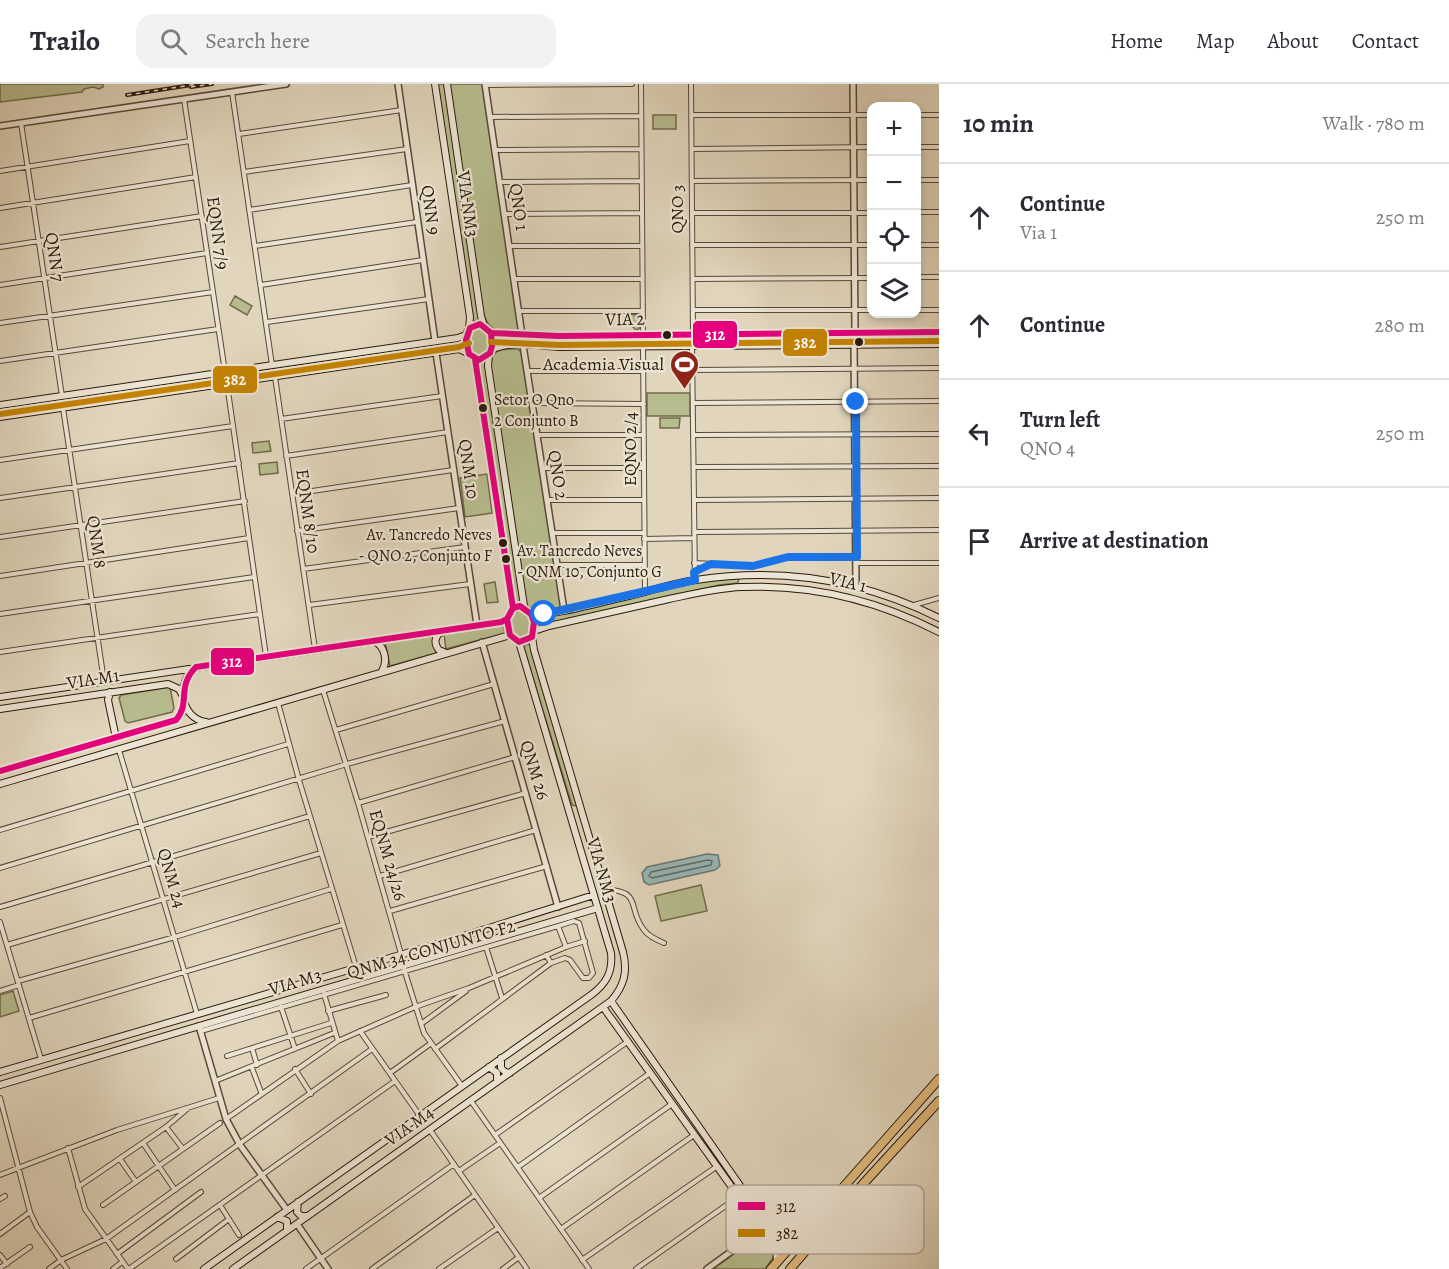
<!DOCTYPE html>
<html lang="en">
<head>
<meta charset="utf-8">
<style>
  :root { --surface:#fff; --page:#f2f2f3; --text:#2b2b33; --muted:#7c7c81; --line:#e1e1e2 }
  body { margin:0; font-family:Alegreya,serif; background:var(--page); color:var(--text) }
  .controls { position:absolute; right:18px; top:18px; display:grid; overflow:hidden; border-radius:12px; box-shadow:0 3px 9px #0003 }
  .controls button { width:54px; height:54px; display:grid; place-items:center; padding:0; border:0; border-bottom:2px solid var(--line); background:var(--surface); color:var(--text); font:30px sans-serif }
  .stop { position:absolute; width:18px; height:18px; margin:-14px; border:4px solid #1a73e8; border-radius:50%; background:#fff }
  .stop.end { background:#1a73e8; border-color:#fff; box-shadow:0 2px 6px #0008 }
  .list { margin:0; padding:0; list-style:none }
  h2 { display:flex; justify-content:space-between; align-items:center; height:78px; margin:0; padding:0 24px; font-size:26px }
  h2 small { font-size:20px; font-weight:400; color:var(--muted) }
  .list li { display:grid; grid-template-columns:39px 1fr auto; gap:18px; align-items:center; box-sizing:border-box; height:108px; padding:0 24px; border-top:2px solid var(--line) }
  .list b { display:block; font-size:22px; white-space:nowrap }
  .list p { margin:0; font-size:20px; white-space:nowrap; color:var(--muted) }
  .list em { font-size:20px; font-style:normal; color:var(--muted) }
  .icon { flex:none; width:33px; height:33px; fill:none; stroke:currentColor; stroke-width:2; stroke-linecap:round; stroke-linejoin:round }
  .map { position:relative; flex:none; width:939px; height:1185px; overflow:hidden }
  header { display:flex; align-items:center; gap:36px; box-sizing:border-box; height:84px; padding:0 30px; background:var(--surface); border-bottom:2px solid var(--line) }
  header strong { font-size:28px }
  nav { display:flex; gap:33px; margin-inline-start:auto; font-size:21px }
  .search { width:420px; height:54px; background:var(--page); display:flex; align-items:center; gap:15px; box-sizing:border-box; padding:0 21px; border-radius:18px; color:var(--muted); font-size:22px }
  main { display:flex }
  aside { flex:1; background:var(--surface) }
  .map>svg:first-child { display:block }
  .green { fill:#b7bc8e; stroke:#716b4c; stroke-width:1.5 }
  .water { fill:#97b7b9; stroke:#6c7873; stroke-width:1.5 }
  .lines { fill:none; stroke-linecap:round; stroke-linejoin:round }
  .shore { stroke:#616862; stroke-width:1.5 }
  .minor-casing { stroke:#584937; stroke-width:6 }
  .tertiary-casing { stroke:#584937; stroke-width:8 }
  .secondary-casing { stroke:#2b1a0a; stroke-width:8 }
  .motorway-casing { stroke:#2b1a0a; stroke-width:10 }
  .minor { stroke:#ece4d4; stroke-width:4 }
  .tertiary { stroke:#ece4d4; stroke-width:5 }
  .secondary { stroke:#ece4d4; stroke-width:6 }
  .motorway { stroke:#e0bb7e; stroke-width:8 }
  .rail-casing { stroke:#2b1a0a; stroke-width:4 }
  .rail { stroke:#ece4d4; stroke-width:1.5; stroke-dasharray:4.5; stroke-linecap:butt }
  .bus-1-casing { stroke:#ece4d4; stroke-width:10 }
  .bus-2-casing { stroke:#ece4d4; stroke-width:10 }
  .bus-1 { stroke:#e5007d; stroke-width:6 }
  .bus-2 { stroke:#c48302; stroke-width:6 }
  .route { stroke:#1a73e8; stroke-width:8 }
  .bus-dot { fill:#2b1a0a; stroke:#ece4d4; stroke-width:2 }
  .labels { text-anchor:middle; stroke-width:4.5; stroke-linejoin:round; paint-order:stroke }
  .bus-label { font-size:16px; fill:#2b1a0a; stroke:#ece4d4; text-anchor:start }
  .street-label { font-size:18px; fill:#2b1a0a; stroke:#ece4d4 }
  .poi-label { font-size:18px; fill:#2b1a0a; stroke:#ece4d4; text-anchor:end }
  .key { fill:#ece4d4; stroke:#b2a797; stroke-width:1.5 }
  .key-label { font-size:16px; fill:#2b1a0a }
  .line-badge { stroke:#ece4d4; stroke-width:2 }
  .badge-label { font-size:16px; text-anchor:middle; font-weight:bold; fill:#fff }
</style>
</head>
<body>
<header>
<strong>Trailo</strong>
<div class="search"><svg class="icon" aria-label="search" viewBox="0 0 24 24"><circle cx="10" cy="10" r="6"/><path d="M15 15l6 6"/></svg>Search here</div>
<nav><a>Home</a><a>Map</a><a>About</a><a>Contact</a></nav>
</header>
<main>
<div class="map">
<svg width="939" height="1185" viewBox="0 0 939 1185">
  <rect width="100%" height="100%" fill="#e1d6bd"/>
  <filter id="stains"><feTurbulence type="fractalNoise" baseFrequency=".00333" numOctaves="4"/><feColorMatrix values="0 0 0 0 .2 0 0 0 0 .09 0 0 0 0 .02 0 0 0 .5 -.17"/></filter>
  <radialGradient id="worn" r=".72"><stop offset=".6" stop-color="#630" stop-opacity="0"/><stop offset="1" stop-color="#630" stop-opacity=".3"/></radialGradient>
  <path class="green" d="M0,0H103V3L99,5L93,3L84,5L82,8L0,18Z
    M437,0H445L479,236L472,237Z
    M449,0H483L519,242L517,250C502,248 490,248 484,232Z
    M653,31H676V45H653Z
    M235,212L252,222L247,231L230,221Z
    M627,230L638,231L640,235L639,245L636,246L629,239Z
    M477,243L486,248C491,259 491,269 479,273C469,267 466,258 470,247Z
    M518,265L521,268L561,522L559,525C546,528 535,532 526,520L490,278C495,263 505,265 518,265Z
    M486,278L521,519L514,520L478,279Z
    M647,309H690V332H647Z
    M660,334H680L679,344H660Z
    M269,357L271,367L253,369L252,359Z
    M277,378L278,389L260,391L259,380Z
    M487,390L492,429L465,433L460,394Z
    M739,494L738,499L719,501L538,543L537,535L693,499Z
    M495,498L498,518L487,519L484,500Z
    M520,526C532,531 531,541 530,552L519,555C511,548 508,540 512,530Z
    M503,540L505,549L446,565L444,550Z
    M432,551L436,569L390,582L385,558Z
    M530,559L577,720L576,722L572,721L523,562Z
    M170,603L174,624L172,628L128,639L125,637L119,614L121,611Z
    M701,801L707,827L661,837L655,812Z
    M13,907L19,927L0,933V911Z
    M761,1151L774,1169L773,1174L765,1185H713Z"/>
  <path class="water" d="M707,770L718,771L720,782L715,786L649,801L644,798L642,789L647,783Z"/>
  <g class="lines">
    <path class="shore" d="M708,776L712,777L711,781L652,794L649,792L651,788Z"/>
    <defs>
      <path id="minor" d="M641,0L643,250
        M691,0L693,250
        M486,1L632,0
        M232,8L272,281
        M184,15L225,288
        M692,31H872
        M916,31H939
        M491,33L641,32
        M21,39L62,312
        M239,50L402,26
        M916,63H939
        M692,65L872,63
        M495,66L641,65
        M0,87L190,57
        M244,88L407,65
        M916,96H939
        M692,97L872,96
        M500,98L640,97
        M0,124L196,93
        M249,126L412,101
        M916,128H939
        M693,129H872
        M505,130L641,129
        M692,161H872
        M916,161H939
        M255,162L417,138
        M510,162H642
        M0,163L202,132
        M916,193H939
        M515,195H642
        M693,195L872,194
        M0,201L207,169
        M261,201L423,176
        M693,226H872
        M916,226H939
        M520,227H642
        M267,238L429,215
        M0,239L213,208
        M643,263L645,507
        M692,263L695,496
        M0,277L218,245
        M692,286L939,284
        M527,287H643
        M275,293L315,565
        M227,300L266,572
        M532,319L644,320
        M693,319L939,317
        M63,324L104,597
        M281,335L442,312
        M537,351H643
        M694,351L939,350
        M286,372L448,348
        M0,376L233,342
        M695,383L939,382
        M542,384H643
        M292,410L453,386
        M0,414L239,379
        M547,416H644
        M694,416L939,414
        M297,447L459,424
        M694,448L939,446
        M552,449H644
        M0,453L245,417
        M644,455L694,454
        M694,479L753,482L788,473H857
        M857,479H939
        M557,481H644
        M303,485L465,463
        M694,488L710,480
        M0,492L249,454
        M309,521L470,500
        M914,521L939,514
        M0,530L254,493
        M0,568L260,530
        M323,606L358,719L401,870
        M278,619L299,696L356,883
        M336,646L494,600
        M119,666L197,930
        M358,719L515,673
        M0,746L288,660
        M368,753L526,709
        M0,784L347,680L505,637
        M380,792L536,746
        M605,805C644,808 626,823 644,846C649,853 657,856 664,859
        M0,823L310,732
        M390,827L547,782
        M0,838L41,975
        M7,861L321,769
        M486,863L502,914
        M551,879L565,874L570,876L583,894H589L593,889L579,839L574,837L558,842
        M404,885L424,949L462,1002
        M18,897L175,853L331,805
        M0,907L19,901
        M324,910L338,957L415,923L469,904L566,863L585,857
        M281,923L295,965
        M328,927L386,911
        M29,934L342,841
        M421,940L466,907
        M201,947L558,842L566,863
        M360,947L420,1032
        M252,964L257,981
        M435,965L551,879L546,871
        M227,972L331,939
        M252,984L261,1008
        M295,985L311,1010
        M390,989L430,960
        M215,997L334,949
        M0,1014L30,1128L37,1143L67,1185
        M471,1017L589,1185
        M226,1035L338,957
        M166,1043L183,1065
        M430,1046L527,1185
        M495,1051L627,958
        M143,1059L175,1106
        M68,1064L85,1125L128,1185
        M120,1075L136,1098
        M518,1083L650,989
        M459,1087L500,1059
        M0,1091L117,1046L219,1014
        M78,1103L166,1043L187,1025
        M539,1114L672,1020
        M0,1115L5,1112
        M103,1121L220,1039
        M220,1121L239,1151
        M561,1145L694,1051
        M0,1150L30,1128
        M117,1170L201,1108
        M0,1171L7,1180
        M176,1175L229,1135
        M582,1176L716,1083
        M0,1184L30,1163
        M49,1185L61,1176L106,1155L372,965
        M113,1185L122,1178
        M129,1185L395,997
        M306,1185L454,1080
        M372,1185L475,1111
        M439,1185L498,1144
        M503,1185L519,1173
        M636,1185L738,1113"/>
      <path id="tertiary" d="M398,0L435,257
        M485,0L522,251
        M853,0L855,248
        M0,42L286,0
        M854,260L856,502
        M523,261L564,526
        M436,269L477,541
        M482,558L558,823
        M199,942L226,1035L240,1061L287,1126
        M297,1140L328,1185
        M707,1185L762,1145"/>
      <path id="secondary" d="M435,0L470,233L469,245
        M447,0L481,232L484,242
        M480,240L491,249C494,262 493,272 479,276L469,270C464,258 463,242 480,240Z
        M491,249L559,252L939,248
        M492,266C510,256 539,262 559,263L939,260
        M489,271L488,282L524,522
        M475,275L513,524
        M0,321L458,254L466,251
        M0,333L459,265L468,269
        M520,522C534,527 536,539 532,553L519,558L510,551L507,535L513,524Z
        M531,529C550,534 607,516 629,512C651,507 673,499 696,496C780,483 863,496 939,534
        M534,547L549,542C589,533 629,524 669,515C693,510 717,504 741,503C811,500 877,516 939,548
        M441,548C434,553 434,560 439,566L446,569
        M374,557C385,562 388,577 382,587
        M195,583C176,599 180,634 206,638
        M110,608L108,616L116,654
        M0,613L444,547L501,538L507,535
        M0,625L168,600L179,605L184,614
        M0,687L176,636L182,629L184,614
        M0,700L510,551
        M611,917L771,1146C780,1155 789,1155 800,1150
        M603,923L776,1165L777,1178
        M501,974V984L505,988L510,989
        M489,983L497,989V998
        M0,988L441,859L594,811
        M0,1001L598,824
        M298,1118L297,1128L301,1132H308
        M277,1133L287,1137V1146
        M204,1185L591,911C606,900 613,888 611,869L519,558
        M233,1185L611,917C624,902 628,888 623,868L534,566L532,553"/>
      <path id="motorway" d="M771,1185L939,995
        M790,1185L863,1100L939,1017"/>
    </defs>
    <use href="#minor" class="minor-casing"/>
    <use href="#tertiary" class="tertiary-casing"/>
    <use href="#secondary" class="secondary-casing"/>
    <use href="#motorway" class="motorway-casing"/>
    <use href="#minor" class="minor"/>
    <use href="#tertiary" class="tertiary"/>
    <use href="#secondary" class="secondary"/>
    <use href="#motorway" class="motorway"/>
    <defs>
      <path id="rail" d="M191,3L212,0
        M127,11L198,0"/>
    </defs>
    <use href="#rail" class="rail-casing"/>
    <use href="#rail" class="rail"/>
    <defs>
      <path id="bus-1" d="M480,240L491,249L492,262L490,269L479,276L469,270L466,256L470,244Z
        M491,249L559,252L939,248
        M475,275L513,524
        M520,522L531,530L534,538L532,553L519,558L510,551L507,535L513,524Z
        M0,687L176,636C191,619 176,603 196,583L501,538L507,535"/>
      <path id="bus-2" d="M491,258L559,261L939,257
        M1,330L459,263L469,259"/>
    </defs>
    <use href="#bus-1" class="bus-1-casing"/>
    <use href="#bus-2" class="bus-2-casing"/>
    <use href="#bus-1" class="bus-1"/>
    <use href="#bus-2" class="bus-2"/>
  </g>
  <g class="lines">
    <path class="route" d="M544,530L695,496L694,488L711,480L753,482L788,473H857L856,318"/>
  </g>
  <defs>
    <symbol id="stadium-pin" viewBox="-11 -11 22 30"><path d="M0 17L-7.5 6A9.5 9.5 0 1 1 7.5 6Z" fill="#8f2418" stroke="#ece4d4"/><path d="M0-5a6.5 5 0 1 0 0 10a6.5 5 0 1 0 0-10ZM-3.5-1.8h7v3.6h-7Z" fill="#fff"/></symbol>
  </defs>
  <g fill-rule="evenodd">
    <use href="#stadium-pin" x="668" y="264" width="33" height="45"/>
  </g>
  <g class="bus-dot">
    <circle cx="667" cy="251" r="5"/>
    <circle cx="859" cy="258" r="5"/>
    <circle cx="483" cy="324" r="5"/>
    <circle cx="503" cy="459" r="5"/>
    <circle cx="506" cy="475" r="5"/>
  </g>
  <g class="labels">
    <g class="bus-label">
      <text x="494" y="321">Setor O Qno<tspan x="494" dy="21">2 Conjunto B</tspan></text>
      <text x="492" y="456" text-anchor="end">Av. Tancredo Neves<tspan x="492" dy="21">- QNO 2, Conjunto F</tspan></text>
      <text x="517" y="472">Av. Tancredo Neves<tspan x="517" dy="21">- QNM 10, Conjunto G</tspan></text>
    </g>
    <g class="street-label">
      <text transform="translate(468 120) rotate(82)" y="6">VIA NM3</text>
      <text transform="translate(519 123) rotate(82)" y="6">QNO 1</text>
      <text transform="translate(677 125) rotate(-90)" y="6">QNO 3</text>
      <text transform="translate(431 126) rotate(82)" y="6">QNN 9</text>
      <text transform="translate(218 149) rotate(82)" y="6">EQNN 7/9</text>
      <text transform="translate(55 173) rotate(82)" y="6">QNN 7</text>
      <text transform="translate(625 235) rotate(-1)" y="6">VIA 2</text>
      <text transform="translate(630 365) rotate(-90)" y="6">EQNO 2/4</text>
      <text transform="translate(469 385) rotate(82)" y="6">QNM 10</text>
      <text transform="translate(558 391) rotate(81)" y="6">QNO 2</text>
      <text transform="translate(308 427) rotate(82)" y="6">EQNM 8/10</text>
      <text transform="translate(97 458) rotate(82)" y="6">QNM 8</text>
      <text transform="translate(848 498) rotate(14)" y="6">VIA 1</text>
      <text transform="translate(93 595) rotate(-9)" y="6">VIA M1</text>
      <text transform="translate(535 686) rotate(73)" y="6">QNM 26</text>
      <text transform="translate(388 771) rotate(74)" y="6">EQNM 24/26</text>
      <text transform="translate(602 786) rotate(74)" y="6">VIA NM3</text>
      <text transform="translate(172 794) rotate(74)" y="6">QNM 24</text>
      <text transform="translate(431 865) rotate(-16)" y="6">QNM 34 CONJUNTO F2</text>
      <text transform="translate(295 898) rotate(-16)" y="6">VIA M3</text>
      <text transform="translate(409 1042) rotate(-35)" y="6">VIA M4</text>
    </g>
    <g class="poi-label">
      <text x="664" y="286">Academia Visual</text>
    </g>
  </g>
  <rect x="726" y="1101" width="198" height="69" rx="9" class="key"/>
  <rect x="738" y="1118" width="27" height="8" fill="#e5007d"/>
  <rect x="738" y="1145" width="27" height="8" fill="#c48302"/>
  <g class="key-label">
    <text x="776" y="1128">312</text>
    <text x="776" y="1155">382</text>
  </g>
  <g class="line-badge">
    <rect x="692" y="236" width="46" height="29" rx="6" fill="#e5007d"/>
    <rect x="782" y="244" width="46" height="29" rx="6" fill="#c48302"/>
    <rect x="212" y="281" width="46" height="29" rx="6" fill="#c48302"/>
    <rect x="210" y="563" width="45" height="29" rx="6" fill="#e5007d"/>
  </g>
  <g class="badge-label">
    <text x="715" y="256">312</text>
    <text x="805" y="264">382</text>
    <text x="235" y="301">382</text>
    <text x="232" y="583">312</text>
  </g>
  <rect width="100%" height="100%" filter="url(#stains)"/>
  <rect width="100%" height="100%" fill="url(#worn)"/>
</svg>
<div class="controls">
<button>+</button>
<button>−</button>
<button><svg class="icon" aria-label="locate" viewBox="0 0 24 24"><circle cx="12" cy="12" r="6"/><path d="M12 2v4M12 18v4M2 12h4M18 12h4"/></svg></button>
<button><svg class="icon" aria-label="layers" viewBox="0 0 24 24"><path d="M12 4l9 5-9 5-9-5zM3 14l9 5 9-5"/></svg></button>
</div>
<div class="stop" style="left:544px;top:530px"></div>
<div class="stop end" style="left:856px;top:318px"></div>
</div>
<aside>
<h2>10 min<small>Walk · 780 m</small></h2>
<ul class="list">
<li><svg class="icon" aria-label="ahead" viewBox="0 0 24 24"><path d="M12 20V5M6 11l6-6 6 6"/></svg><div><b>Continue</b><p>Via 1</p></div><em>250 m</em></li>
<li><svg class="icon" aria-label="ahead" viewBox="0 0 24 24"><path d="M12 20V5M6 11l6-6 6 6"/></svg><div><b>Continue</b></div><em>280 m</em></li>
<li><svg class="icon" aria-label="left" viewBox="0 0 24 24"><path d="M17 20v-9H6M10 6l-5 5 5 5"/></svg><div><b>Turn left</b><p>QNO 4</p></div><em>250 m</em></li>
<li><svg class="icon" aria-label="arrive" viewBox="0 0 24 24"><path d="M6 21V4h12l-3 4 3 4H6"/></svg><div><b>Arrive at destination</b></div></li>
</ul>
</aside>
</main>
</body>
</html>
